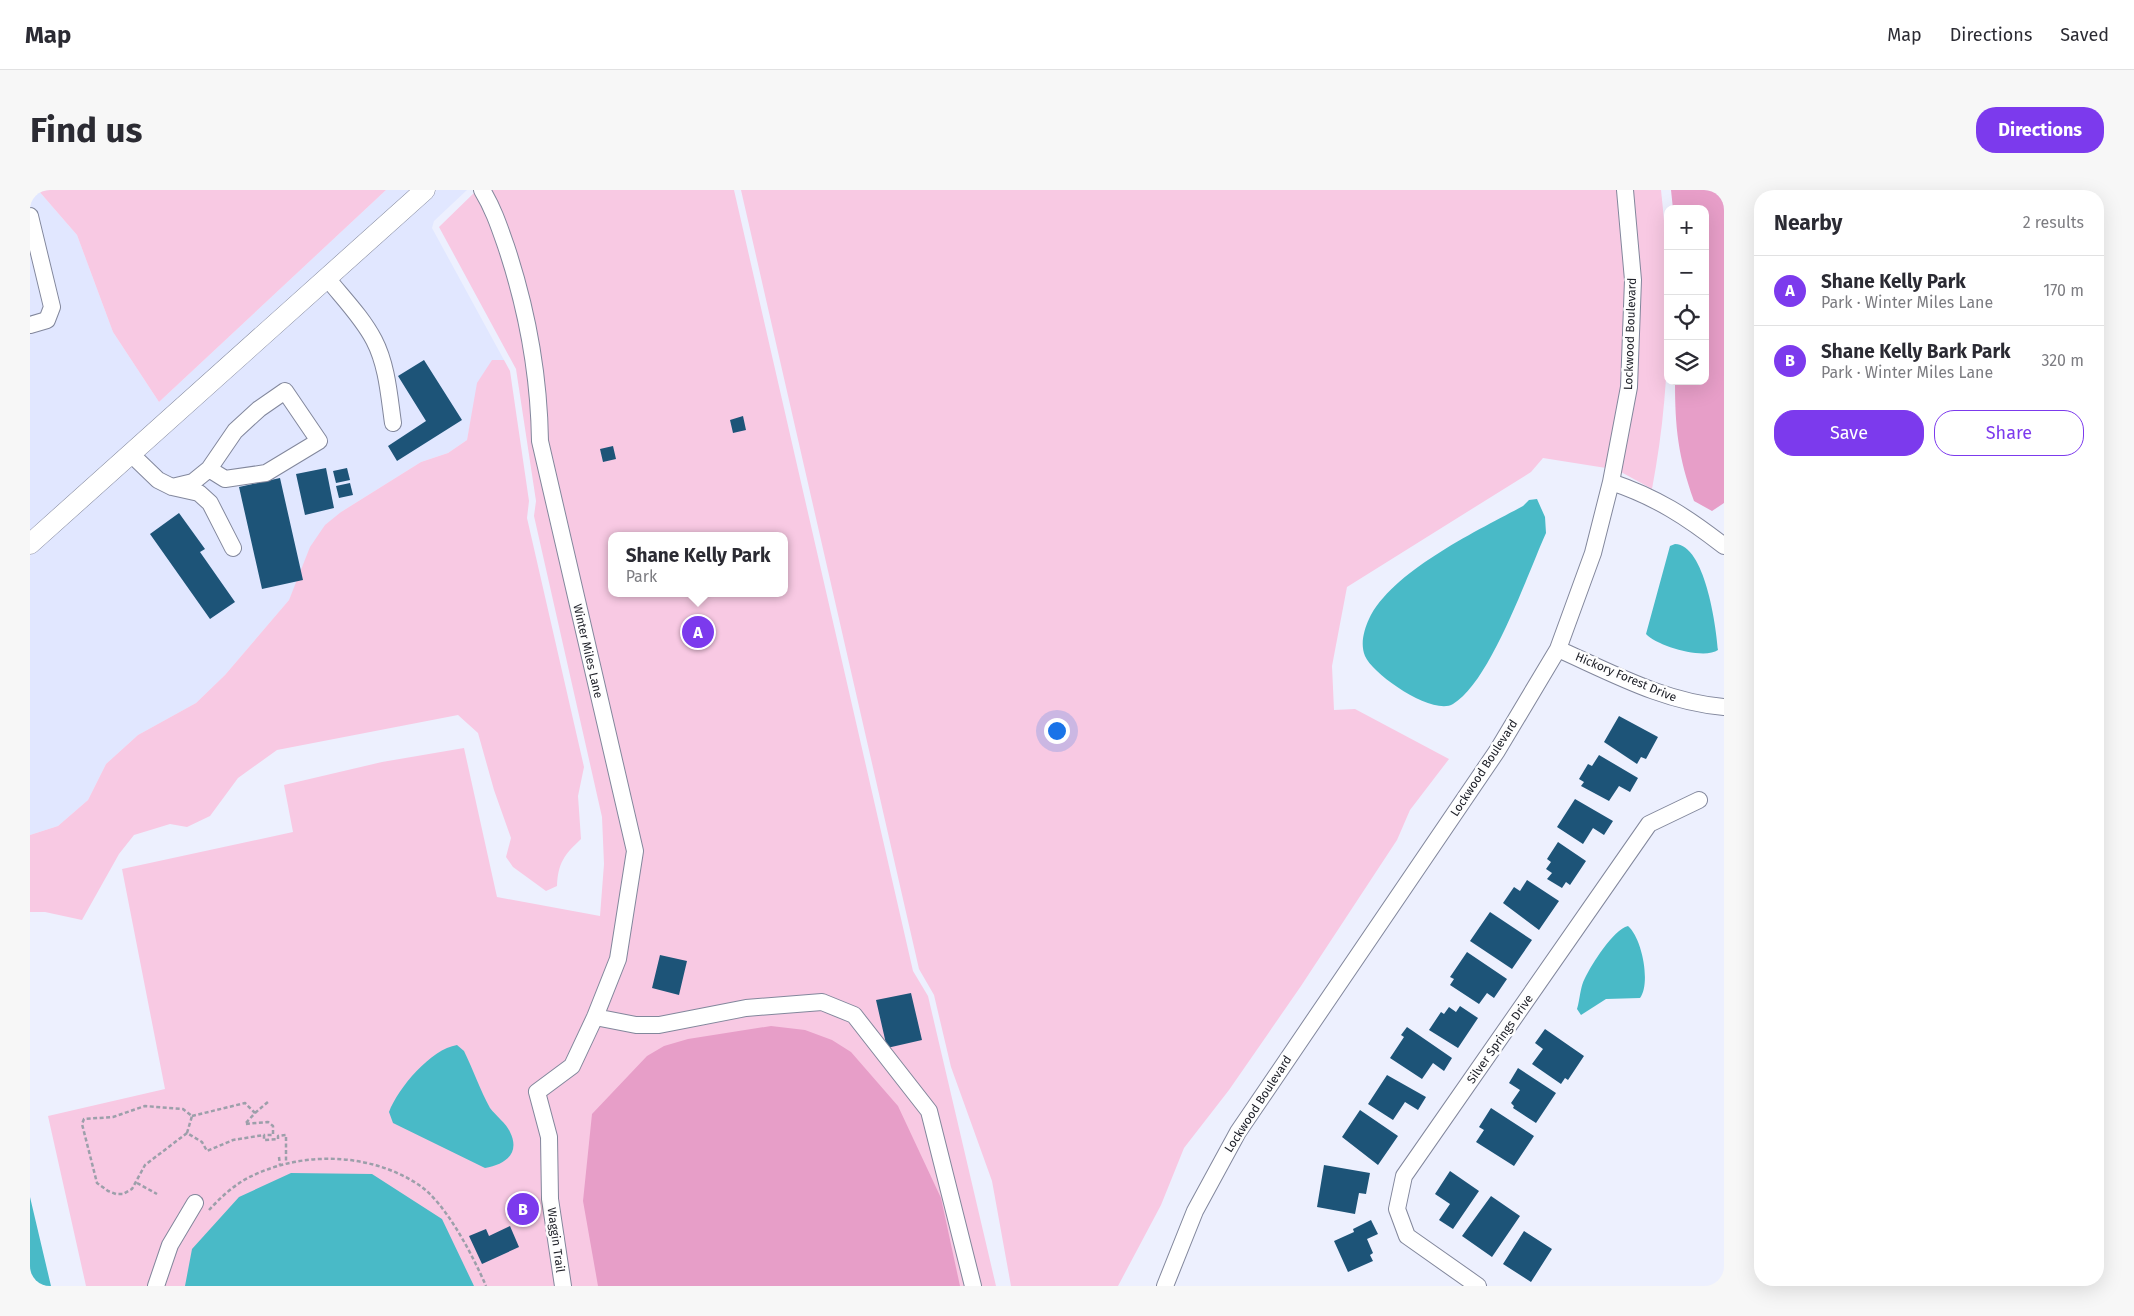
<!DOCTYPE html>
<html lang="en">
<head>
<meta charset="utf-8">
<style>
  :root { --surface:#fff; --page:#f7f7f7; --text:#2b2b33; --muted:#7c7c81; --line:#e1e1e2; --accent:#7c3aed }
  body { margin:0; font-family:"Fira Sans",sans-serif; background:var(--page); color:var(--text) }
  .controls { position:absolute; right:15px; top:15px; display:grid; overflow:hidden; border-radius:10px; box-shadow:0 5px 20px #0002 }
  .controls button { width:45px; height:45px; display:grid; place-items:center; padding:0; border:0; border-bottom:1px solid var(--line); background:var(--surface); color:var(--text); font:25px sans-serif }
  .you { position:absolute; left:1026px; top:540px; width:18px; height:18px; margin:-12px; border:4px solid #fff; border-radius:50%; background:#1a73e8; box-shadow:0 0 0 8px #1a73e833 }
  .badge { display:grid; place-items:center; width:32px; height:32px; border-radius:50%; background:var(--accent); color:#fff; font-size:16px; font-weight:700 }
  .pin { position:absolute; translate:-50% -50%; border:2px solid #fff; box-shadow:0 1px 5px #0006 }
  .popup { position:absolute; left:578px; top:342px; width:180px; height:65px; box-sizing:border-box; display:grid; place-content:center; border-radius:10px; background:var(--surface); filter:drop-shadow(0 1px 4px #0005); font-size:16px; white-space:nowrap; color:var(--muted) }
  .popup b { font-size:19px; color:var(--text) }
  .popup::after { content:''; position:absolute; left:50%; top:100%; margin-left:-10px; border:10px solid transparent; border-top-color:var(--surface) }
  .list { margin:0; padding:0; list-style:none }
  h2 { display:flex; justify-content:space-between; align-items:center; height:65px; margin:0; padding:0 20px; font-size:21px }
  h2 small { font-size:16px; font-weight:400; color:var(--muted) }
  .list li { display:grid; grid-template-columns:32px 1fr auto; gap:15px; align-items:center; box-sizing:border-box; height:70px; padding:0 20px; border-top:1px solid var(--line) }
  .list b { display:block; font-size:19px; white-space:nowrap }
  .list p { margin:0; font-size:16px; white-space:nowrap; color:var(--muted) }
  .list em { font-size:16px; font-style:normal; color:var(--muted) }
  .actions { display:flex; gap:10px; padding:15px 20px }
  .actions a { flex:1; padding:11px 0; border:1px solid var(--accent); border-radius:20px; text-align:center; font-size:18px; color:var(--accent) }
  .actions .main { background:var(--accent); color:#fff }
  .icon { flex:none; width:28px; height:28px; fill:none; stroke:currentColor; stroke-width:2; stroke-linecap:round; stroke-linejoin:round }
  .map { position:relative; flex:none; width:1694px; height:1096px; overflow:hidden; border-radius:20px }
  header { display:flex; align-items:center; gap:30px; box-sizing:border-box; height:70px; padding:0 25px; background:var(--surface); border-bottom:1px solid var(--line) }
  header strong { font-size:24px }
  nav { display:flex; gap:28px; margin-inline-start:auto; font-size:18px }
  .intro { display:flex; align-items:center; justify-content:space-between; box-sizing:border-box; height:120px; padding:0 30px }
  h1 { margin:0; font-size:35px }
  .button { padding:12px 22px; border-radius:20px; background:var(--accent); color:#fff; font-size:18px; font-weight:700 }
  main { display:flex; gap:30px; padding:0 30px }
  aside { flex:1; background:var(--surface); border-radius:20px; box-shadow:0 5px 20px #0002 }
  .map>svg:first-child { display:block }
  .built { fill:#e1e7ff }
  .green { fill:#f8c9e3; fill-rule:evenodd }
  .forest { fill:#e79ec8 }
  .water { fill:#49bac7 }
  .building { fill:#1d5478 }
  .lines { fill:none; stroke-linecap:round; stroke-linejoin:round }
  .minor-casing { stroke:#82879c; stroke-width:18 }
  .major-casing { stroke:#82879c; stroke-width:21 }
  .path { stroke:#9c9faa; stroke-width:2.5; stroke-dasharray:4 2.5; stroke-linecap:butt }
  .minor { stroke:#fff; stroke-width:16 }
  .major { stroke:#fff; stroke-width:20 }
  .labels { text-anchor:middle; stroke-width:5; stroke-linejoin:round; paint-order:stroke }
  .street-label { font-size:12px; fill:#20222a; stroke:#fefefe }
</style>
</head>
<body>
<header>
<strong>Map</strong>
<nav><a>Map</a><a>Directions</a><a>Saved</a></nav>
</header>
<div class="intro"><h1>Find us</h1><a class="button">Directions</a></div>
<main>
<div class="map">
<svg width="1694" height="1096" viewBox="0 0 1694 1096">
  <rect width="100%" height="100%" fill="#edf0fe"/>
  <path class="built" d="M0,0H8L47,45L83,142L129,212L356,0H383L0,343Z
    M407,0H437L404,31L402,38L474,170L462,171L448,193L437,250L418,263L391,272L311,322L270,385L259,410L195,485L166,513L108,545L76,574L58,610L28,636L0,645V366Z"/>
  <path class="green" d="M8,0H356L129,212L83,142L47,45Z
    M447,0H704L883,781L898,806L966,1096H56L18,926L135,899L92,679L263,642L254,595L352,572L434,558L467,707L570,726L574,674L572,627L504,326L506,311L486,179L409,37ZM582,346H754V403H582Z
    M711,0H1587L1595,90L1592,195L1576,278L1513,268L1501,282L1317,397L1302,476L1304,520L1325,519L1419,569L1380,620L1367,650L1271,796L1199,900L1154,958L1131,1015L1088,1096H981L962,991L921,877L904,805L889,779Z
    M1602,0H1631C1642,99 1641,201 1622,299L1591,282Z
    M462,170H474L480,181L499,311L497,328L554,577L548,606L551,649C534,665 528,673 527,696L516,701L483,677L476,667L481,648L464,600L448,543L428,525L247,560L208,588L180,626L157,637L140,634L104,645L89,664L52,730L15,722H0V645L28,636L58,610L76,574L108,545L166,513L195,485L259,410L280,357L295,335L311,322L391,272L418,263L437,250L447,193Z"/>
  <path class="forest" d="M1641,0H1694V313L1682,321L1664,311C1648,266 1645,238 1645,191H1675V19H1643Z
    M741,836L775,840L802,850L821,862L868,916L911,1008L930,1096H568L553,1011L562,924L617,866L634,856L658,849Z"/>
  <path class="water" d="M1507,309L1515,327L1516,343C1498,383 1460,493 1423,514C1403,526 1343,485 1335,466C1330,454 1334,440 1339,429C1362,381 1447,341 1493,316L1499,310Z
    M1645,354C1675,355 1686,435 1688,460C1674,470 1627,456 1616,444L1640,356Z
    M1598,736C1612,748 1621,793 1610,808L1576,809L1551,825L1547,819C1550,809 1550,797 1555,788C1562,774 1583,740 1598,736Z
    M427,855L434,861C443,879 450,900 460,918C466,926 476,933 480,942C491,964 474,975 455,978L363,933L359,922C368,898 401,859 427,855Z
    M261,983L342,984L412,1029L444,1096H155L162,1059L209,1007Z
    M0,1007L21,1096H0Z"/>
  <path class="building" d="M394,170L432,230L367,271L358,256L396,231L368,186Z
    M713,226L716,240L703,243L700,230Z
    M583,256L586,269L573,272L570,259Z
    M296,278L304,318L275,325L266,284Z
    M317,278L320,290L306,293L303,281Z
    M250,288L273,390L232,399L209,297Z
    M320,293L323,305L309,308L306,296Z
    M149,323L175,359L170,362L205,412L180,429L120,344Z
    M1589,526L1628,547L1616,569L1611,567L1607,574L1574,552Z
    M1569,565L1608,588L1600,602L1589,596L1579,611L1551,596L1554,592L1549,589L1558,574L1562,576Z
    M1545,609L1583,631L1574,645L1563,638L1553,654L1527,637Z
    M1528,652L1556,671L1540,695L1536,692L1532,698L1517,689L1522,683L1516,679L1521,672L1517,669Z
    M1497,690L1529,711L1509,740L1473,713L1484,697L1490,701Z
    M1460,722L1502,750L1482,779L1440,751Z
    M1437,762L1477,789L1464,808L1457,803L1449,814L1420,795L1424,789L1420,787Z
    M630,765L657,771L649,805L622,798Z
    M881,803L892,850L857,858L846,810Z
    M1430,816L1448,828L1428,858L1399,840L1411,822L1414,824L1419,817L1426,822Z
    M1377,837L1422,868L1414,881L1403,873L1392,889L1360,868L1374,847L1371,845Z
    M1515,839L1554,866L1538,890L1535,888L1531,894L1502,874L1513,859L1505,853Z
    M1488,878L1526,903L1506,933L1483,918L1484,916L1481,913L1490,900L1479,893Z
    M1357,885L1396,907L1388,920L1375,912L1363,930L1338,914Z
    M1461,918L1504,946L1484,976L1446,952L1454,940L1449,937Z
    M1330,920L1368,946L1348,975L1312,947Z
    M1294,975L1340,983L1336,1004L1329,1003L1325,1024L1287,1017Z
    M1420,981L1449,1001L1423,1039L1409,1030L1420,1014L1405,1004Z
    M1461,1006L1490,1026L1462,1067L1432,1046Z
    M1341,1030L1348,1044L1337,1049L1343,1063L1340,1065L1343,1071L1318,1082L1304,1051L1324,1042L1323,1039Z
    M480,1036L489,1057L452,1074L439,1046L456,1039L459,1046Z
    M1494,1041L1522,1059L1501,1092L1473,1074Z"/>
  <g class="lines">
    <defs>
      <path id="minor" d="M452,0C463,18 469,36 476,56C497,119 509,185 510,251L605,661L588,769L565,827L542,876L507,902L519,947L520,1009L533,1096
        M0,26L22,117L17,130L0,135
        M297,88C313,108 332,127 344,150C357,175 359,205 363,233
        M101,264L128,290L142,297L169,303L180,313L203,358
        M1581,292C1626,307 1657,327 1694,356
        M142,297L163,292L179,279L205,241L229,219L255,201L289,251L236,283L195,289L179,279
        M1528,459C1582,483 1634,512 1694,517
        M565,827L606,835H629L716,818L792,812L824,825L899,921L943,1096
        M126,1096L140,1055L165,1013
        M1135,1096L1165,1021L1208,942L1467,561L1528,459L1563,363L1581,292L1599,197L1603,90L1595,0
        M1448,1096L1377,1046L1367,1019L1374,986L1619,634L1669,610"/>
      <path id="major" d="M0,354L395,0"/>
    </defs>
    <use href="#minor" class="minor-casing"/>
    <use href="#major" class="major-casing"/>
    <path class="path" d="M225,923L239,911
      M162,926L215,913L225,923L215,934L238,932L243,936V945H234
      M157,943L162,926L153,919L115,916L83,927L54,929L52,934L67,993L78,1001L86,1004H93L102,999L115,975L157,943L172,952L177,961L203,950L234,945V950L248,949V946L256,945V973
      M249,967L250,975
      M107,993L127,1004
      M179,1020C191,1007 207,992 224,985C275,961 341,963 389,995C416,1013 443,1066 456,1096"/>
    <use href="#minor" class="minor"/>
    <use href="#major" class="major"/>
  </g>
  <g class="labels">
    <g class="street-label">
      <text transform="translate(1600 144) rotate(-88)" y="4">Lockwood Boulevard</text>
      <text transform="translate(558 461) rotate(77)" y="4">Winter Miles Lane</text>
      <text transform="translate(1596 487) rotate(23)" y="4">Hickory Forest Drive</text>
      <text transform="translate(1454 578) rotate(-57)" y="4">Lockwood Boulevard</text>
      <text transform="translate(1470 849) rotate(-55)" y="4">Silver Springs Drive</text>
      <text transform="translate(1228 914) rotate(-57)" y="4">Lockwood Boulevard</text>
      <text transform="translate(526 1050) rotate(82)" y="4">Waggin Trail</text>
    </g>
  </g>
</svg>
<div class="controls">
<button>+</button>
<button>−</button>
<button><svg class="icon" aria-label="locate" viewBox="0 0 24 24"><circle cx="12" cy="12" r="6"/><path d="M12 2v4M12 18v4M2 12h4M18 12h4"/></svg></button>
<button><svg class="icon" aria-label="layers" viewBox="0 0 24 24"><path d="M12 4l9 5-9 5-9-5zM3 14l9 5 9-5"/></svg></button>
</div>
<div class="you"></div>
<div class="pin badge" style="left:668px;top:442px">A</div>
<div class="popup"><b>Shane Kelly Park</b>Park</div>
<div class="pin badge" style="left:493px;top:1019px">B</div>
</div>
<aside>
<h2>Nearby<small>2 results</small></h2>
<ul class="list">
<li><span class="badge">A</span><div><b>Shane Kelly Park</b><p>Park · Winter Miles Lane</p></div><em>170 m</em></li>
<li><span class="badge">B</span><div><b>Shane Kelly Bark Park</b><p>Park · Winter Miles Lane</p></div><em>320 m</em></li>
</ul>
<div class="actions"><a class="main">Save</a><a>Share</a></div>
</aside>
</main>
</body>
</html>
